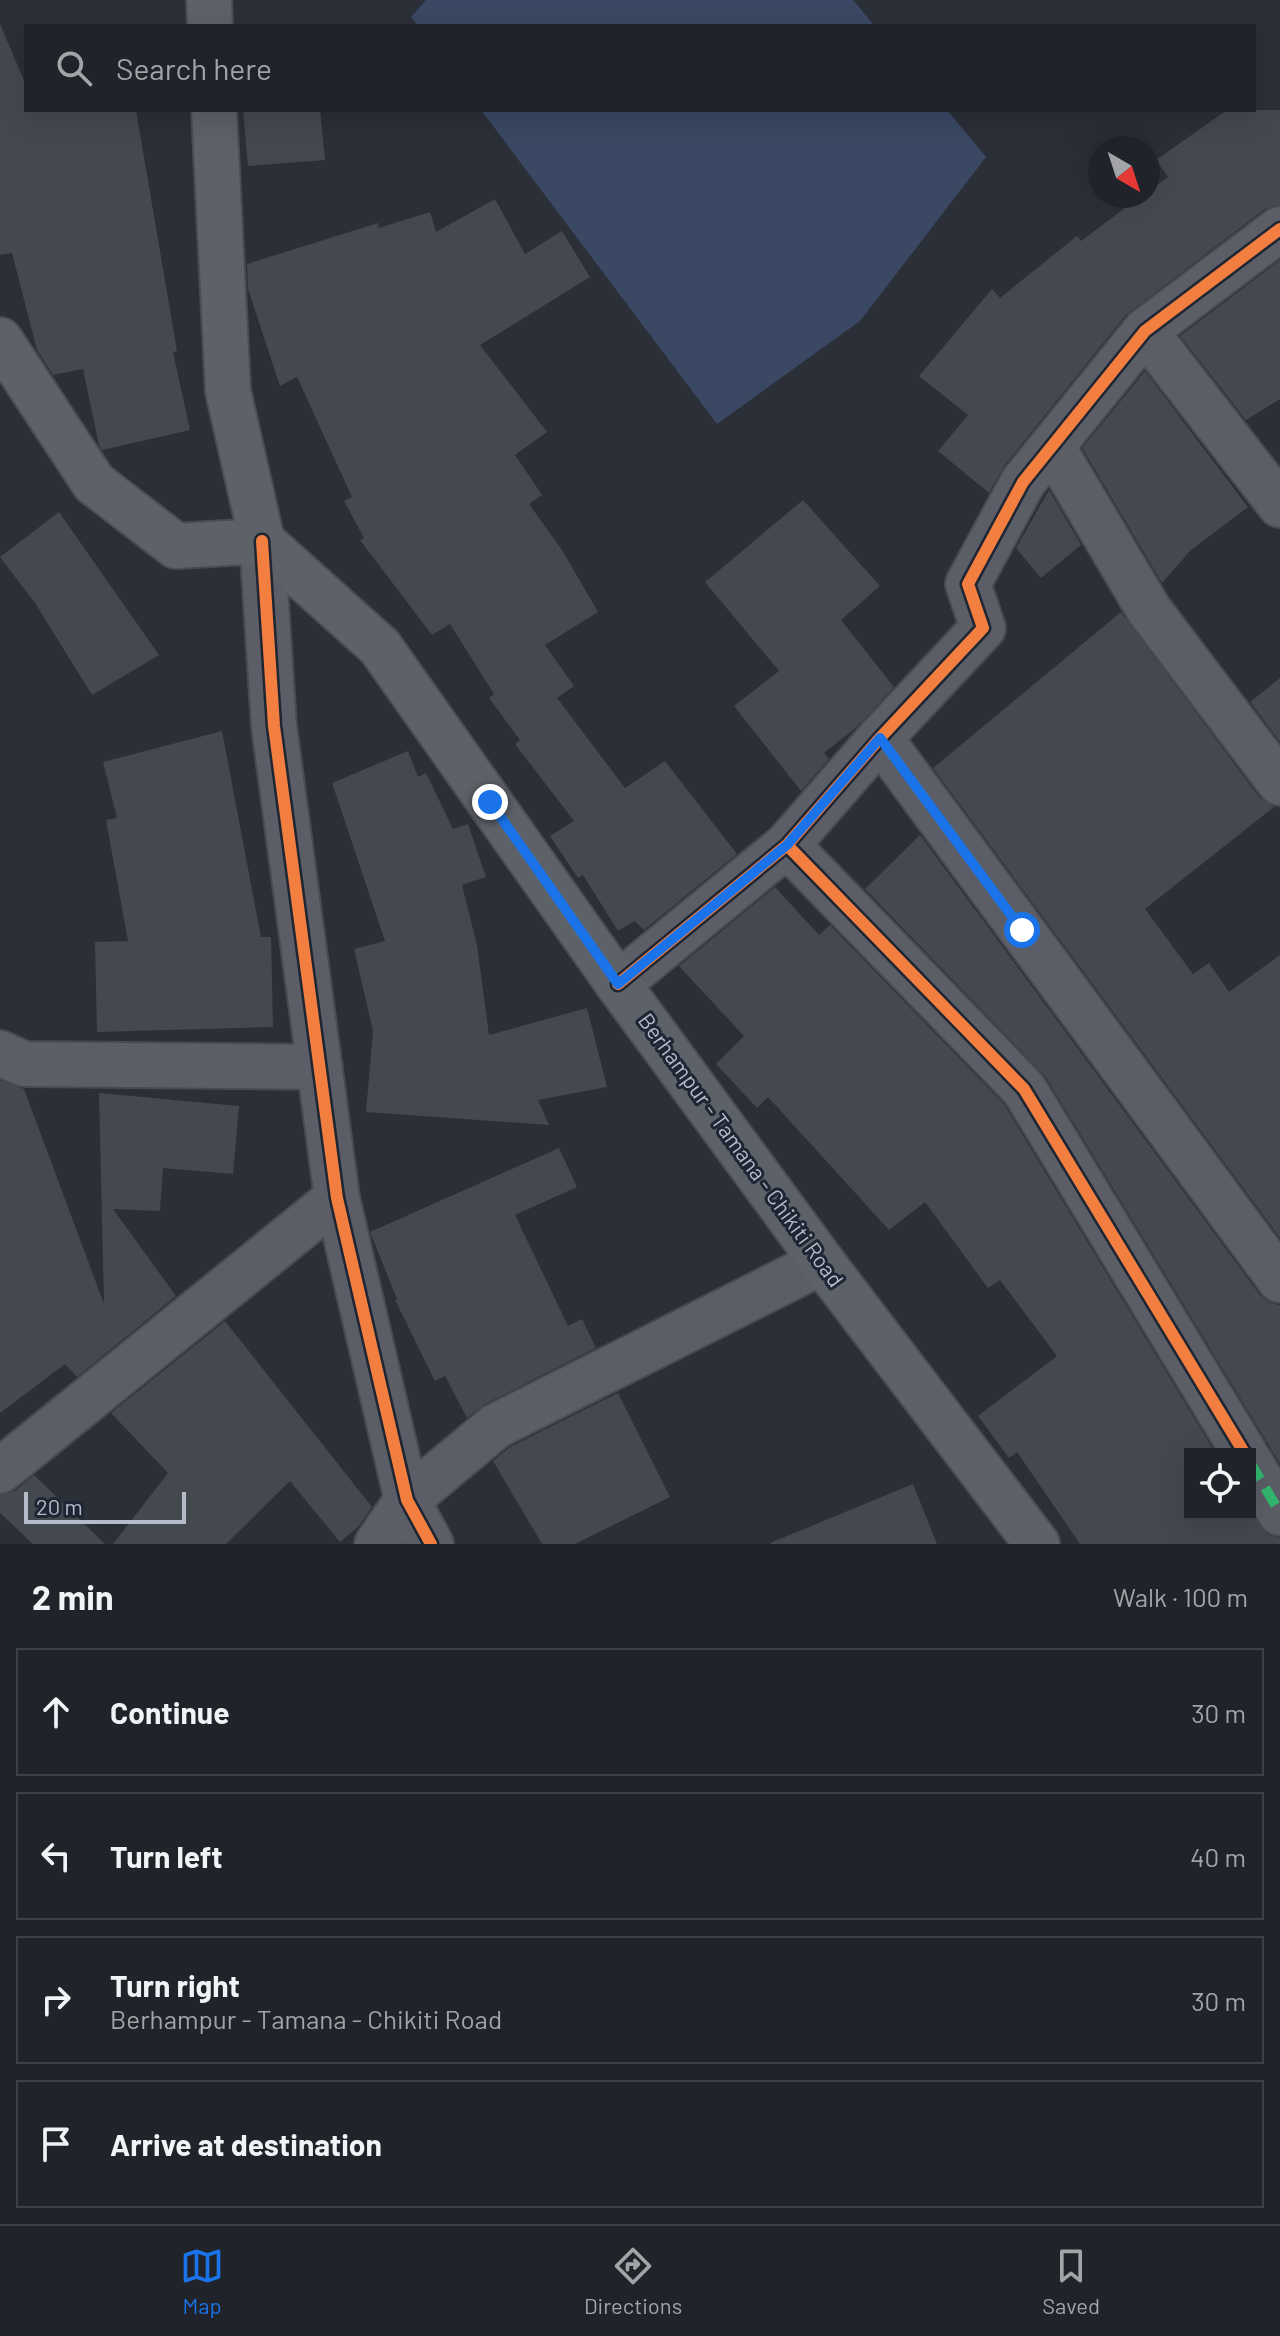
<!DOCTYPE html>
<html lang="en">
<head>
<meta charset="utf-8">
<style>
  :root { --surface:#20232a; --page:#282b32; --text:#f1f3f6; --muted:#a2a4a8; --line:#3d4047; --accent:#1a73e8 }
  body { margin:0; font-family:Barlow,sans-serif; background:var(--page); color:var(--text) }
  .controls { position:absolute; right:24px; bottom:24px; display:grid; overflow:hidden; border-radius:0px; box-shadow:0 8px 32px #0002 }
  .controls button { width:72px; height:72px; display:grid; place-items:center; padding:0; border:0; border-bottom:2px solid var(--line); background:var(--surface); color:var(--text); font:40px sans-serif }
  .compass { position:absolute; left:1088px; top:136px; width:72px; height:72px; border-radius:50%; background:var(--surface); box-shadow:0 8px 32px #0002; rotate:141deg }
  .scale { position:absolute; left:24px; bottom:20px; width:162px; box-sizing:border-box; padding-left:8px; border:4px solid #b5bbc9; border-top:0; font-size:22px; line-height:28px; white-space:nowrap; color:#b5bbc9; -webkit-text-stroke:6px #1e2533; paint-order:stroke }
  .stop { position:absolute; width:24px; height:24px; margin:-18px; border:6px solid #1a73e8; border-radius:50%; background:#fff }
  .stop.end { background:#1a73e8; border-color:#fff; box-shadow:0 2px 8px #0008 }
  .list { margin:0; padding:0; list-style:none }
  h2 { display:flex; justify-content:space-between; align-items:center; height:104px; margin:0; padding:0 32px; font-size:34px }
  h2 small { font-size:26px; font-weight:400; color:var(--muted) }
  .list li { display:grid; grid-template-columns:52px 1fr auto; gap:24px; align-items:center; box-sizing:border-box; height:128px; margin:0 16px 16px; padding:0 16px; border:2px solid var(--line); border-radius:0px }
  .list b { display:block; font-size:30px; white-space:nowrap }
  .list p { margin:0; font-size:26px; white-space:nowrap; color:var(--muted) }
  .list em { font-size:26px; font-style:normal; color:var(--muted) }
  .icon { flex:none; width:44px; height:44px; fill:none; stroke:currentColor; stroke-width:2; stroke-linecap:round; stroke-linejoin:round }
  .map { position:relative; flex:none; width:1280px; height:1544px; overflow:hidden }
  .search { position:absolute; background:var(--surface); box-shadow:0 8px 32px #0002; left:24px; right:24px; top:24px; height:88px; display:flex; align-items:center; gap:20px; box-sizing:border-box; padding:0 28px; border-radius:0px; color:var(--muted); font-size:30px }
  .sheet { height:680px; background:var(--surface) }
  nav { display:flex; justify-content:space-around; align-items:center; box-sizing:border-box; height:112px; border-top:2px solid var(--line); background:var(--surface); font-size:22px; color:var(--muted) }
  nav a { display:grid; justify-items:center; gap:4px }
  nav .on { color:var(--accent) }
  .map>svg:first-child { display:block }
  .water { fill:#3a4863 }
  .building { fill:#44484f }
  .lines { fill:none; stroke-linecap:round; stroke-linejoin:round }
  .minor-casing { stroke:#474a51; stroke-width:48 }
  .primary-casing { stroke:#494c55; stroke-width:48 }
  .minor { stroke:#5b5e66; stroke-width:44 }
  .primary { stroke:#5d6168; stroke-width:44 }
  .quiet { stroke:#33b770; stroke-width:10; stroke-dasharray:20 10; stroke-linecap:butt }
  .cycleway-casing { stroke:#1e2533; stroke-width:17 }
  .cycleway { stroke:#f27e40; stroke-width:12 }
  .route { stroke:#1a73e8; stroke-width:10 }
  .labels { text-anchor:middle; stroke-width:6; stroke-linejoin:round; paint-order:stroke }
  .street-label { font-size:22px; fill:#b5bbc9; stroke:#1e2533 }
</style>
</head>
<body>
<div class="map">
<svg width="1280" height="1544" viewBox="0 0 1280 1544">
  <rect width="100%" height="100%" fill="#2b2f38"/>
  <path class="water" d="M426,0H853L875,26H418L411,17Z
    M481,110H947L986,157L860,321L717,424Z"/>
  <path class="building" d="M0,24L26,85V110H136L177,351L173,352L190,430L102,450L99,445L83,369L53,375L37,350L12,253L0,255Z
    M243,110H320L325,160L248,166Z
    M1227,110H1280V205L1265,209L1126,315L1004,466L989,493L938,451L968,415L919,376L992,289L1000,298L1077,236L1081,241L1141,196H1148V191L1168,177L1156,160Z
    M495,199L525,254L562,231L590,277L480,345L547,432L515,455L542,495L529,504L562,550L598,612L545,645L574,686L557,698L625,788L665,761L737,854L644,930L635,921L618,931L583,875L578,878L550,836L574,821L515,744L520,740L489,698L494,694L450,624L432,635L360,540L364,538L344,501L352,497L297,377L280,386L248,289L247,264L378,223L379,228L430,212L436,232Z
    M1280,260V399L1246,420L1180,336Z
    M1145,371L1248,507L1191,550L1162,583L1082,448Z
    M1049,490L1083,548L1081,545L1041,578L1016,548Z
    M803,500L880,586L841,620L894,687L857,727L824,753L829,759L801,791L734,706L779,671L705,582Z
    M59,512L159,655L92,695L35,603L0,557Z
    M1121,612L1260,798L1274,807L1145,909L1193,974L1209,963L1229,992L1280,955V1238L933,768Z
    M1280,678V742L1250,702Z
    M222,731L261,937H271L273,1027L97,1032L95,942L128,941L106,820L117,818L103,762Z
    M408,751L418,777L426,773L453,829L468,824L486,877L462,885L477,945L489,1035L587,1008L607,1087L538,1100L549,1125L366,1112L373,1031L354,949L385,941L332,783Z
    M920,835L1260,1295L1269,1302L1280,1305V1464L1045,1076L865,889Z
    M775,887L819,935L830,925L1004,1104L1216,1454H1190V1514H1250V1511L1267,1534L1280,1538V1544H1080L1017,1452L1009,1458L978,1416L1057,1356L1000,1280L988,1288L925,1202L889,1230L768,1097L757,1108L716,1064L744,1036L679,966Z
    M0,1080L24,1089L104,1304L99,1093L239,1106L233,1174L163,1168L160,1211L113,1209L176,1296L77,1377L65,1364L0,1413Z
    M559,1148L577,1187L515,1215L568,1326L582,1319L596,1348L485,1404L467,1418L445,1376L435,1381L395,1300L397,1299L370,1232Z
    M225,1321L372,1507L359,1526L340,1542L290,1481L226,1544H113L168,1473L111,1413Z
    M618,1393L670,1497L575,1544H542L493,1461L510,1447Z
    M34,1475L105,1544H33L0,1513V1495L15,1491Z
    M913,1484L937,1544H771L770,1543Z"/>
  <g class="lines">
    <defs>
      <path id="minor" d="M1145,331L1280,505
        M1052,446L1149,610L1280,783
        M262,541L274,726L337,1198L407,1500L431,1544
        M880,738L1280,1280
        M787,845L1024,1089L1245,1454
        M618,984L787,845L880,738L983,628L968,584L1023,482L1145,331L1280,229
        M0,1053L24,1064L320,1067
        M1250,1462L1280,1513
        M0,1471L337,1198
        M377,1544L407,1500L496,1426L822,1262"/>
      <path id="primary" d="M209,0L210,26
        M214,110L228,391L262,541L380,647L618,984L822,1262L1037,1544
        M0,340L94,483L176,546L262,541"/>
    </defs>
    <use href="#minor" class="minor-casing"/>
    <use href="#primary" class="primary-casing"/>
    <use href="#minor" class="minor"/>
    <use href="#primary" class="primary"/>
    <path class="quiet" d="M1250,1462L1280,1513"/>
    <defs>
      <path id="cycleway" d="M262,541L274,726L337,1198L407,1500L431,1544
        M787,845L1024,1089L1245,1454
        M618,984L787,845L880,738L983,628L968,584L1023,482L1145,331L1280,229"/>
    </defs>
    <use href="#cycleway" class="cycleway-casing"/>
    <use href="#cycleway" class="cycleway"/>
  </g>
  <g class="lines">
    <path class="route" d="M490,802L618,984L787,845L880,738L1022,930"/>
  </g>
  <g class="labels">
    <g class="street-label">
      <text transform="translate(741 1150) rotate(54)" y="8">Berhampur - Tamana - Chikiti Road</text>
    </g>
  </g>
</svg>
<div class="controls">
<button><svg class="icon" aria-label="locate" viewBox="0 0 24 24"><circle cx="12" cy="12" r="6"/><path d="M12 2v4M12 18v4M2 12h4M18 12h4"/></svg></button>
</div>
<svg class="compass" viewBox="-18 -18 36 36"><path d="M0-13l5 13h-10z" fill="#e53935"/><path d="M0 13l5-13h-10z" fill="#a2a4a8"/></svg>
<div class="scale">20 m</div>
<div class="stop" style="left:1022px;top:930px"></div>
<div class="stop end" style="left:490px;top:802px"></div>
<div class="search"><svg class="icon" aria-label="search" viewBox="0 0 24 24"><circle cx="10" cy="10" r="6"/><path d="M15 15l6 6"/></svg>Search here</div>
</div>
<section class="sheet">
<h2>2 min<small>Walk · 100 m</small></h2>
<ul class="list">
<li><svg class="icon" aria-label="ahead" viewBox="0 0 24 24"><path d="M12 20V5M6 11l6-6 6 6"/></svg><div><b>Continue</b></div><em>30 m</em></li>
<li><svg class="icon" aria-label="left" viewBox="0 0 24 24"><path d="M17 20v-9H6M10 6l-5 5 5 5"/></svg><div><b>Turn left</b></div><em>40 m</em></li>
<li><svg class="icon" aria-label="right" viewBox="0 0 24 24"><path d="M7 20v-9h11M14 6l5 5-5 5"/></svg><div><b>Turn right</b><p>Berhampur - Tamana - Chikiti Road</p></div><em>30 m</em></li>
<li><svg class="icon" aria-label="arrive" viewBox="0 0 24 24"><path d="M6 21V4h12l-3 4 3 4H6"/></svg><div><b>Arrive at destination</b></div></li>
</ul>
</section>
<nav>
<a class="on"><svg class="icon" aria-label="map" viewBox="0 0 24 24"><path d="M3 6l6-2 6 2 6-2v14l-6 2-6-2-6 2zM9 4v14M15 6v14"/></svg>Map</a>
<a><svg class="icon" aria-label="directions" viewBox="0 0 24 24"><path d="M12 3l9 9-9 9-9-9zM9 14v-3h6M13 9l2 2-2 2"/></svg>Directions</a>
<a><svg class="icon" aria-label="saved" viewBox="0 0 24 24"><path d="M7 4h10v16l-5-4-5 4z"/></svg>Saved</a>
</nav>
</body>
</html>
